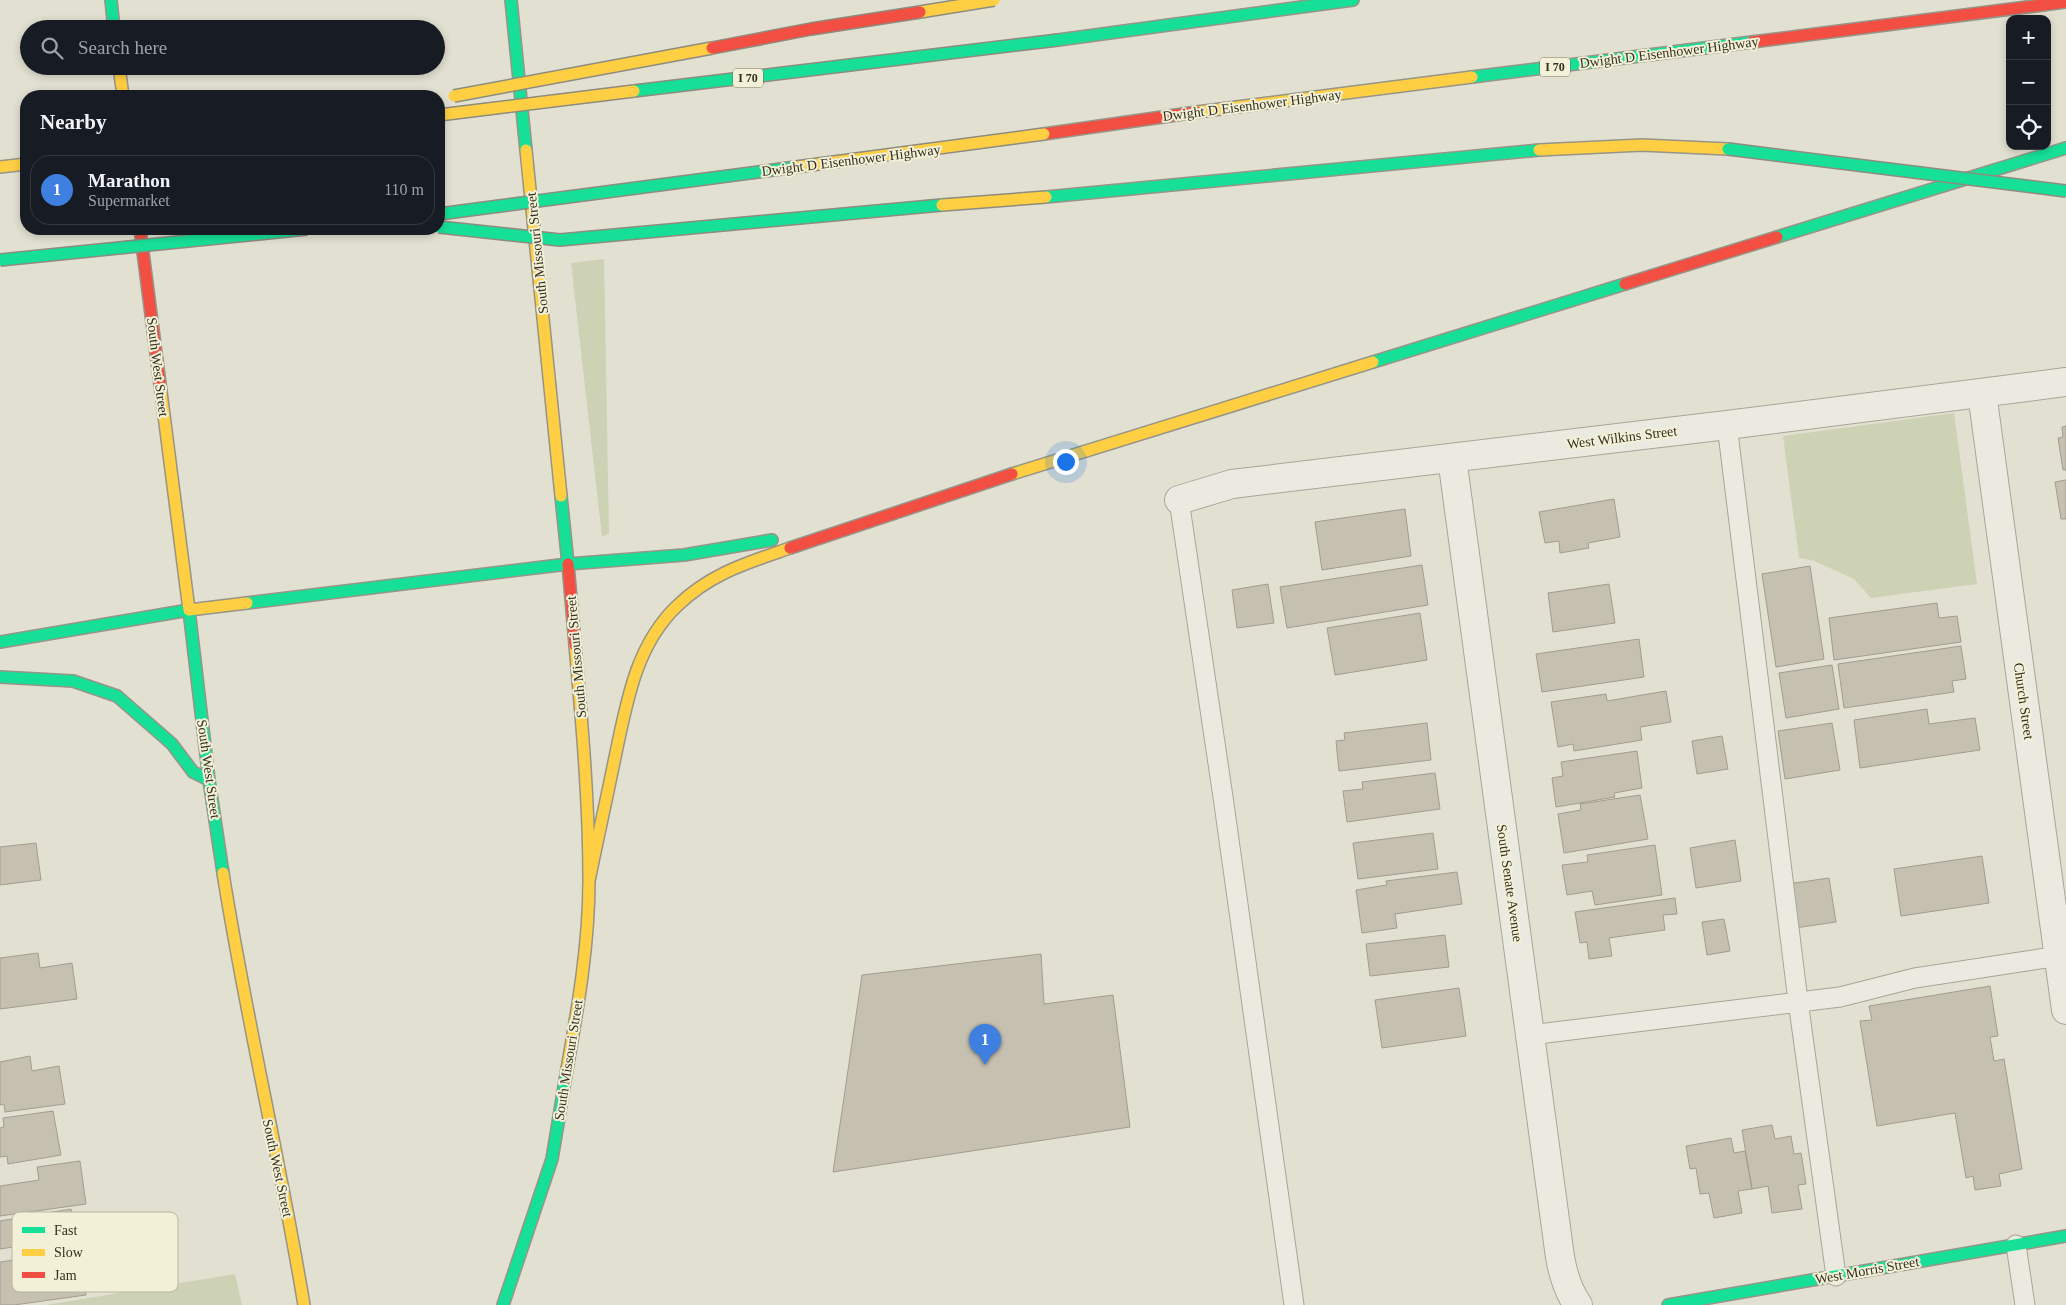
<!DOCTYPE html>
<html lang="en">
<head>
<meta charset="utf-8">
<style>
  :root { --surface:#171b24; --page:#20242c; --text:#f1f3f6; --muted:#9ea1a6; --line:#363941; --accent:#d93025 }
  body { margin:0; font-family:Georgia,serif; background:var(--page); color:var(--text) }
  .controls { position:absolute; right:15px; top:15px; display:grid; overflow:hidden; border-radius:10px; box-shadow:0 2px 8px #0003 }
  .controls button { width:45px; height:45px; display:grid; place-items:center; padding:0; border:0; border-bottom:1px solid var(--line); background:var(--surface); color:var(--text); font:25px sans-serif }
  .you { position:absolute; left:1065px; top:461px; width:18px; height:18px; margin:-12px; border:4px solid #fff; border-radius:50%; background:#1a73e8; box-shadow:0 0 0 8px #1a73e833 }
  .badge { display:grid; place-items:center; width:32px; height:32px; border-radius:50%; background:var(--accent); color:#fff; font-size:16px; font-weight:700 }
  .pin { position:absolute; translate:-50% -41px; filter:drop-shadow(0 1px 2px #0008) }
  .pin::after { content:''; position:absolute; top:26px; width:18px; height:15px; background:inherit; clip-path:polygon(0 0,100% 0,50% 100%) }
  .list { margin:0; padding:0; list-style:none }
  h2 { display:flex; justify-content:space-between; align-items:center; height:65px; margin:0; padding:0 20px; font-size:21px }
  h2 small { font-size:16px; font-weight:400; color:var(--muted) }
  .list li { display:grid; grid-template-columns:32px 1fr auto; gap:15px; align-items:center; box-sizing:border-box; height:70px; margin:0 10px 10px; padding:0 10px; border:1px solid var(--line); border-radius:20px }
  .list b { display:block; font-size:19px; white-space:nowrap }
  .list p { margin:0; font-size:16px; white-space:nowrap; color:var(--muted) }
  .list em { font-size:16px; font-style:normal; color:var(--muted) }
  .icon { flex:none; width:28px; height:28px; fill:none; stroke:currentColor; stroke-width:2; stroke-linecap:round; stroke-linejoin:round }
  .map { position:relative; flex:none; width:2066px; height:1305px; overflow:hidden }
  .search { position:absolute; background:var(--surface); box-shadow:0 2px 8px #0003; left:20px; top:20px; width:425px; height:55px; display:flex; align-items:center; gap:12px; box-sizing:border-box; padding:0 18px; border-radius:28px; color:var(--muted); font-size:19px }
  .panel { position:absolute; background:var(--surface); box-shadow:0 2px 8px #0003; left:20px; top:90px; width:425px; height:145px; border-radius:20px }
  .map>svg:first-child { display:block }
  .green { fill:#cdd2b4 }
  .building { fill:#c6c0b1; stroke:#a29d8f }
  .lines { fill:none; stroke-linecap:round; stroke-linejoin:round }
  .lane-casing { stroke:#a8a598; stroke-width:21 }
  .street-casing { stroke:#a8a598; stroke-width:30 }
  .fast-casing { stroke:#979488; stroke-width:14 }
  .slow-casing { stroke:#979488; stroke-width:14 }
  .jam-casing { stroke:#979488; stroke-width:14 }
  .lane { stroke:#ebeae1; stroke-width:19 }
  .street { stroke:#ebeae1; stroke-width:28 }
  .fast { stroke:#16e098; stroke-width:11 }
  .slow { stroke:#ffcf43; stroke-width:11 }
  .jam { stroke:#f24e42; stroke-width:11 }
  .fast-bridge-casing { stroke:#8e8b7f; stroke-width:14; stroke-linecap:butt }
  .slow-bridge-casing { stroke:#8e8b7f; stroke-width:14; stroke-linecap:butt }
  .jam-bridge-casing { stroke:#8e8b7f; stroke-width:14; stroke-linecap:butt }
  .fast-bridge { stroke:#16e098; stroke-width:11 }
  .slow-bridge { stroke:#ffcf43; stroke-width:11 }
  .jam-bridge { stroke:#f24e42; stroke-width:11 }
  .labels { text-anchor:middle; stroke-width:4; stroke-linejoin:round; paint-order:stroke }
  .shield { fill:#f2f0d7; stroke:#6e6958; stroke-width:1 }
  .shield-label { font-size:12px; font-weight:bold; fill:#362f21 }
  .street-label { font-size:14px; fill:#362f21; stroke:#f2f0d7 }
  .key { fill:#f2f0d7; stroke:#bab6a0; stroke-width:1 }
  .key-label { font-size:14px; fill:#362f21 }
</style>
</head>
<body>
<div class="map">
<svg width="2066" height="1305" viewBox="0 0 2066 1305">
  <rect width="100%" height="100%" fill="#e2e0d0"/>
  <path class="green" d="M604,259L609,534L602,537L571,263Z
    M1954,413L1977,584L1871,598L1854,579L1812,560L1799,558L1783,436Z
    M235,1274L242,1305H46Z"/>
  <path class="building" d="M2066,426V470H2063L2058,438L2063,437L2062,427Z
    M2066,480V519H2061L2055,482Z
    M1614,499L1620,537L1588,543L1589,548L1560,553L1559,541L1545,543L1539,512Z
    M1405,509L1411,556L1322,570L1315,522Z
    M1422,565L1428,605L1287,628L1280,587Z
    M1810,566L1824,659L1776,667L1762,574Z
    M1268,584L1274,623L1237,628L1232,590Z
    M1609,584L1615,623L1553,632L1548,593Z
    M1937,603L1939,618L1957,616L1961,642L1834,660L1829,618Z
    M1420,613L1427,660L1335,675L1327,628Z
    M1639,639L1644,677L1542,692L1536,654Z
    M1961,646L1966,679L1952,681L1954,692L1844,708L1838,664Z
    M1832,665L1839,709L1786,718L1779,673Z
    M1666,691L1671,722L1640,727L1642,740L1574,751L1573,744L1558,747L1551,702L1606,694L1607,701Z
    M1927,709L1929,724L1975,718L1980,750L1860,768L1854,720Z
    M1427,723L1431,760L1339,771L1336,741L1345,740L1344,733Z
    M1832,723L1840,770L1785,779L1778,731Z
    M1722,736L1728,769L1697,774L1692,741Z
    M1637,751L1642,788L1614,793L1615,797L1556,807L1552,778L1563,776L1561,762Z
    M1435,773L1440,809L1347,822L1343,791L1363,789L1362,782Z
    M1640,795L1648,839L1564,853L1558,814L1581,810L1580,804Z
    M1433,833L1438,869L1358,879L1353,843Z
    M1735,840L1741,881L1696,888L1690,848Z
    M36,843L41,880L0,885V847Z
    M1655,845L1662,895L1595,905L1592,891L1567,895L1562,865L1588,862L1587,855Z
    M1982,856L1989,903L1901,916L1894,869Z
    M1457,872L1462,904L1395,914L1397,928L1362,933L1356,890L1387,885L1386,881Z
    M1829,878L1836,922L1795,928L1788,884Z
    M1675,898L1677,914L1663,915L1665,930L1609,938L1612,956L1589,959L1587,942L1580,943L1575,912Z
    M1724,919L1730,951L1707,955L1702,922Z
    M1445,935L1449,967L1370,976L1366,944Z
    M38,953L40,968L72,963L77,999L0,1009V958Z
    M1041,954L1044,1004L1113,995L1130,1127L833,1172L862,975Z
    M1990,986L1998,1036L1990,1037L1994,1061L2004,1059L2022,1169L1999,1174L2001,1186L1975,1190L1973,1176L1966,1178L1955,1113L1877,1126L1860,1021L1872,1020L1869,1006Z
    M1459,988L1466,1036L1382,1048L1375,1000Z
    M30,1056L32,1071L59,1066L65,1104L5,1112L4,1104L0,1105V1062Z
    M53,1111L61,1155L8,1164L7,1156L0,1157V1128L4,1127L3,1118Z
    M1772,1125L1775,1139L1791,1136L1794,1154L1801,1153L1806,1184L1798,1185L1802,1209L1772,1213L1768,1186L1752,1189L1742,1130Z
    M1731,1138L1734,1153L1745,1151L1752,1189L1738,1191L1742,1213L1714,1218L1709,1193L1700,1194L1696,1168L1690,1169L1686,1146Z
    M80,1161L86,1204L0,1216V1186L39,1180L37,1167Z
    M71,1209L77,1248L50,1252L48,1242L0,1249V1221Z
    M80,1251L86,1295L14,1305H0V1262Z"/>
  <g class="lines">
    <defs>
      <path id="lane" d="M1727,425L1798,1001L1836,1276
        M1179,500L1223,797L1294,1305
        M1530,1035L1840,997L1915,978L2059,956
        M2016,1245L2025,1305"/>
      <path id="street" d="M1982,393L2066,1010
        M1452,458L1560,1257C1563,1274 1568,1291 1578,1305
        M1179,500L1232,484L1727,425L2066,382"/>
      <path id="fast" d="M111,0L114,29
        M511,0L526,150
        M1058,40L1353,0
        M1472,77L1752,42
        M1046,197L1539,150
        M1777,237L2066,148
        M1373,362L1625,284
        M568,564L684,555L772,540
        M247,603L568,564L561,496
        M189,610L209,780L223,873
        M0,642L189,610
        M0,677L73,681L117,696L172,744L193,772L209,780
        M503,1305L552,1159L567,1069
        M1668,1305L2066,1236"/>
      <path id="slow" d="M119,66L123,96
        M1197,112L1472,77
        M526,150L561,496
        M1539,150L1642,145L1728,149
        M0,167L26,164
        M160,384L189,610L247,603
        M1012,474L1373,362
        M223,873C246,1018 280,1160 304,1305
        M589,881C597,841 606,802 614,762C626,707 634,647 677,606C711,573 747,563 790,548
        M567,1069C578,1007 589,944 589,880C589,802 582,723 575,645"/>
      <path id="jam" d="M1752,42L2066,2
        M1044,134L1197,112
        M140,229L160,384
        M1625,284L1777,237
        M790,548L1012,474
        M568,564L575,645"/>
    </defs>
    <use href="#lane" class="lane-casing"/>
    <use href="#street" class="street-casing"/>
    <use href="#fast" class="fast-casing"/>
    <use href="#slow" class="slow-casing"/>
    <use href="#jam" class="jam-casing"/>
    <use href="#lane" class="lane"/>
    <use href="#street" class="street"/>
    <use href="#fast" class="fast"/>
    <use href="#slow" class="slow"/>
    <use href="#jam" class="jam"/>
    <defs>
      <path id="fast-bridge" d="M634,91L1058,40
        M1728,149L2066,191
        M439,214L796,167
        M439,227L560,240L942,205
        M0,260L307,229"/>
      <path id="slow-bridge" d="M920,12L994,0
        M454,96L712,48
        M439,115L634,91
        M796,167L1044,134
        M942,205L1046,197"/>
      <path id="jam-bridge" d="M712,48L811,29L920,12"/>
    </defs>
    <use href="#fast-bridge" class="fast-bridge-casing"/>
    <use href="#slow-bridge" class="slow-bridge-casing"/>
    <use href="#jam-bridge" class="jam-bridge-casing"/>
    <use href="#fast-bridge" class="fast-bridge"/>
    <use href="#slow-bridge" class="slow-bridge"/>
    <use href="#jam-bridge" class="jam-bridge"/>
  </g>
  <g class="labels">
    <g class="shield">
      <rect x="1540" y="57.5" width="30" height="19" rx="4"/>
      <rect x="733" y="68.5" width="30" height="19" rx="4"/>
    </g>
    <g class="shield-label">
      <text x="1555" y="71">I 70</text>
      <text x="748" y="82">I 70</text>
    </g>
    <g class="street-label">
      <text transform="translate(1669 52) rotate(-7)" y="5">Dwight D Eisenhower Highway</text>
      <text transform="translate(1252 105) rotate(-7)" y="5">Dwight D Eisenhower Highway</text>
      <text transform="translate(851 160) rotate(-7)" y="5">Dwight D Eisenhower Highway</text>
      <text transform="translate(537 253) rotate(-96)" y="5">South Missouri Street</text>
      <text transform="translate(158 367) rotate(83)" y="5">South West Street</text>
      <text transform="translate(1622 437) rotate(-7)" y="5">West Wilkins Street</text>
      <text transform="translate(576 657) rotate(-95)" y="5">South Missouri Street</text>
      <text transform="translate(2024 701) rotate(82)" y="5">Church Street</text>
      <text transform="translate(209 769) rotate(82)" y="5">South West Street</text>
      <text transform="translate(1510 883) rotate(82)" y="5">South Senate Avenue</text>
      <text transform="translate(568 1060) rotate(-81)" y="5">South Missouri Street</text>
      <text transform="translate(278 1168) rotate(78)" y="5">South West Street</text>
      <text transform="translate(1867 1270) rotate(-10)" y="5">West Morris Street</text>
    </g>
  </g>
  <rect x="12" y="1212" width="166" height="80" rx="8" class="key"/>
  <rect x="22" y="1227" width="23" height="6" fill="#16e098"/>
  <rect x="22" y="1249" width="23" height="7" fill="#ffcf43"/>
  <rect x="22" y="1272" width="23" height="6" fill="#f24e42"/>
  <g class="key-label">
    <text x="54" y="1235">Fast</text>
    <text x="54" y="1257">Slow</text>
    <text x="54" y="1280">Jam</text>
  </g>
</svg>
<div class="controls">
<button>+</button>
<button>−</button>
<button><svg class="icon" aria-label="locate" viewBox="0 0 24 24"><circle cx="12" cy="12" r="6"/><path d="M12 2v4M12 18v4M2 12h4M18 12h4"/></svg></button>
</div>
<div class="you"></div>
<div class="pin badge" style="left:985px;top:1065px;background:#3f7fe0">1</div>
<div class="search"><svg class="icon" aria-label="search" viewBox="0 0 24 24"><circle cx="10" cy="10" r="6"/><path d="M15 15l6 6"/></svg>Search here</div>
<section class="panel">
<h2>Nearby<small></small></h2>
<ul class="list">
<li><span class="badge" style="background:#3f7fe0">1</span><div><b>Marathon</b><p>Supermarket</p></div><em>110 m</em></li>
</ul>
</section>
</div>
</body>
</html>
